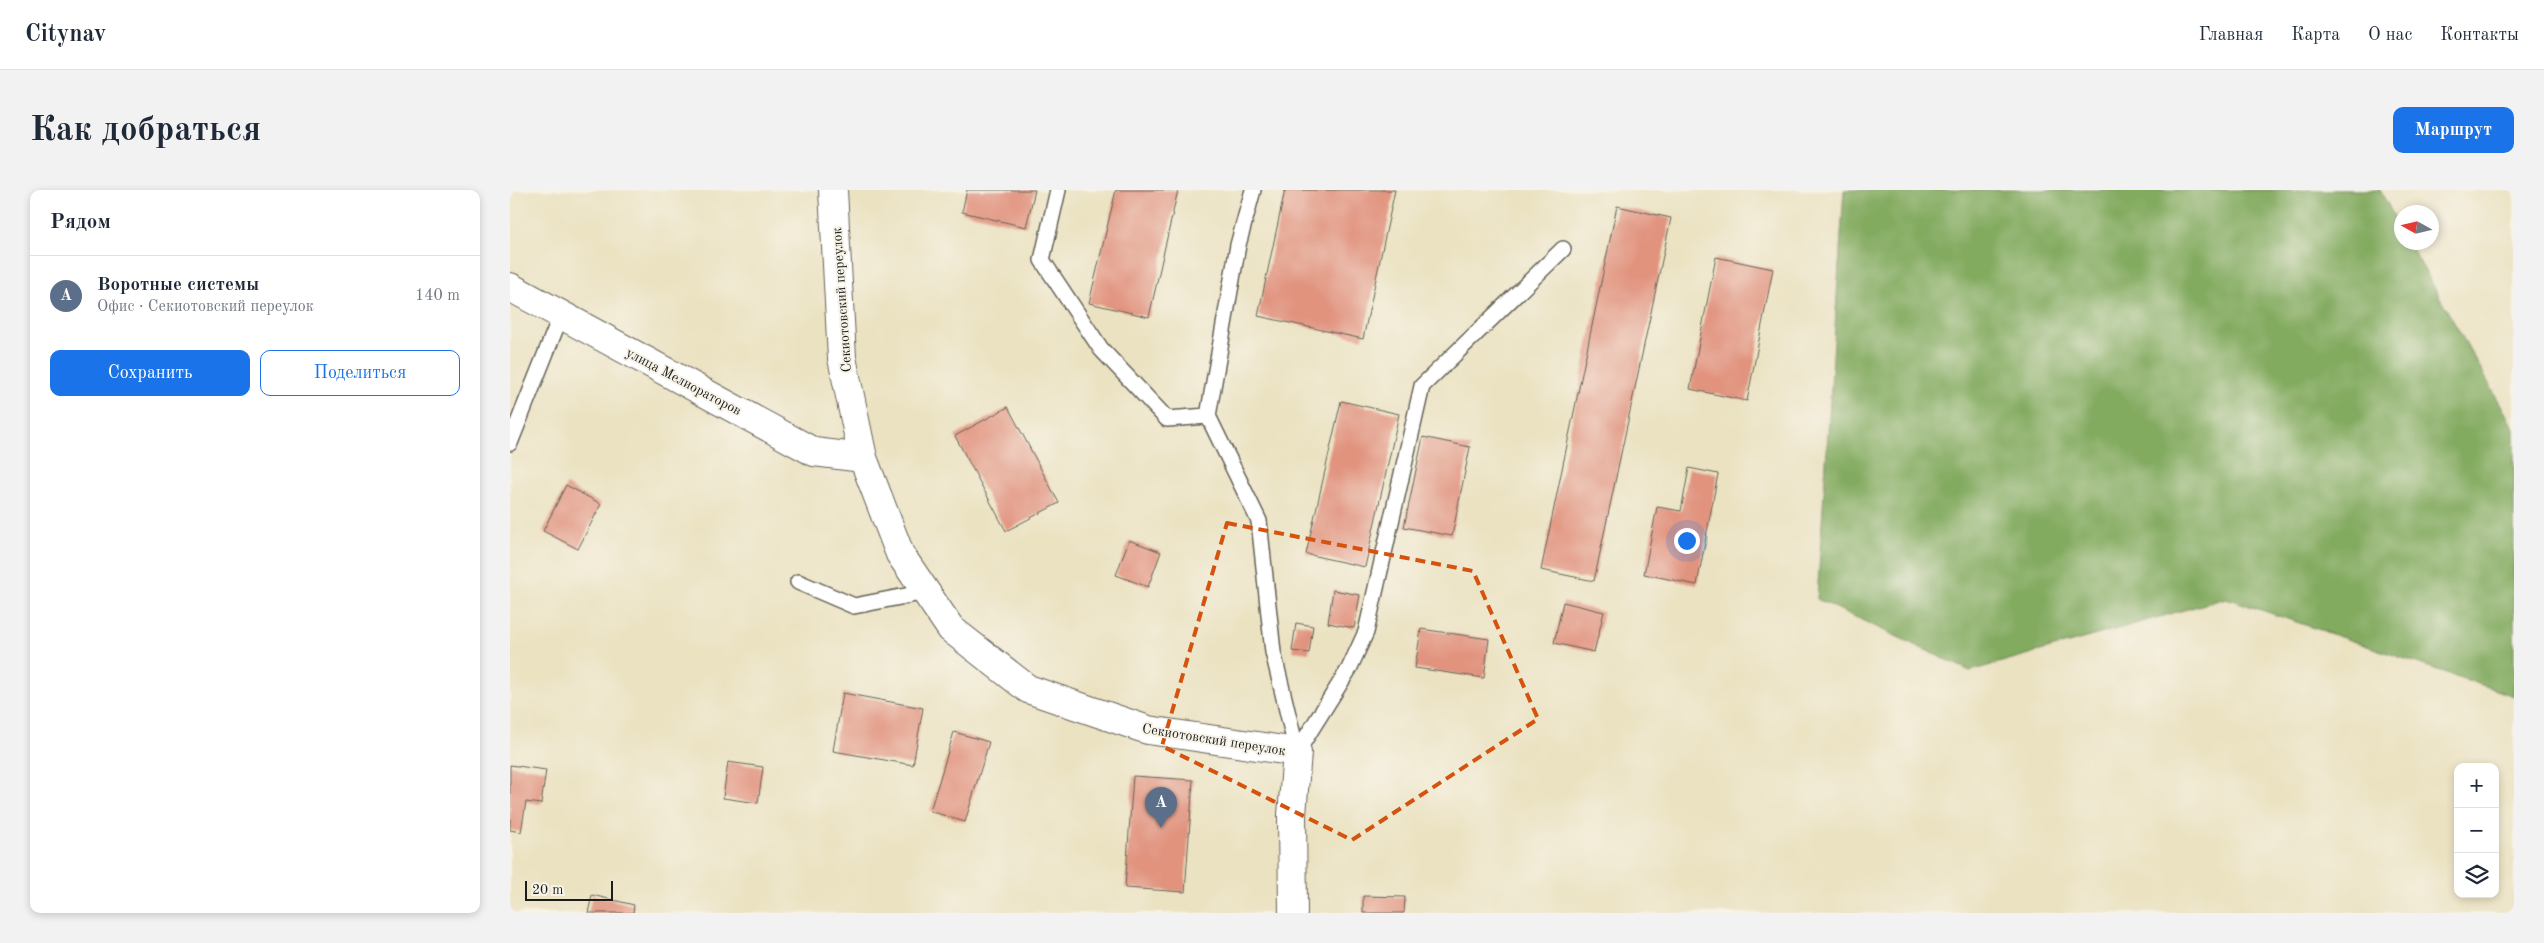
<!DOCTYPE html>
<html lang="ru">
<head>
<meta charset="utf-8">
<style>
  :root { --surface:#fff; --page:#f2f2f3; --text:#1f2937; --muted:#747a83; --line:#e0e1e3; --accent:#1a73e8 }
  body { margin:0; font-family:"Old Standard TT",serif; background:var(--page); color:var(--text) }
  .controls { position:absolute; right:15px; bottom:15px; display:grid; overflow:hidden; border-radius:10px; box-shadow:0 2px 8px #0003 }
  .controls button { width:45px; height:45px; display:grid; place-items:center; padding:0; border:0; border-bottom:1px solid var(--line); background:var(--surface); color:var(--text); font:25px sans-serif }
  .compass { position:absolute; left:1884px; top:15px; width:45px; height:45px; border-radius:50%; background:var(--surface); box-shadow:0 2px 8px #0003; rotate:278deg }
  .scale { position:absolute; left:15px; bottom:12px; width:88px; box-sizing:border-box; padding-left:5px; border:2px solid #1c1c1c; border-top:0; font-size:14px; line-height:18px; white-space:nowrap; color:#1c1c1c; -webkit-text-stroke:4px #f7f3e8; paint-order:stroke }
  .you { position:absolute; left:1176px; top:350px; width:18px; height:18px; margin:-12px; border:4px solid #fff; border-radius:50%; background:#1a73e8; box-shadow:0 0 0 8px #1a73e833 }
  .badge { display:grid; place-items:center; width:32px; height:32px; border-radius:50%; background:var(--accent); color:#fff; font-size:16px; font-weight:700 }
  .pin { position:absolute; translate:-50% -41px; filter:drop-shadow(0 1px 2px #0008) }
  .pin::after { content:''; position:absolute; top:26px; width:18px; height:15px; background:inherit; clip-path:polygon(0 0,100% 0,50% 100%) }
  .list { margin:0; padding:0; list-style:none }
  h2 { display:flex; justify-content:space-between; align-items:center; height:65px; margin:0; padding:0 20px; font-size:21px }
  h2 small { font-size:16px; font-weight:400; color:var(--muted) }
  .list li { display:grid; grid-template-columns:32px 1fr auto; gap:15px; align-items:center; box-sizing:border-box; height:80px; padding:0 20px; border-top:1px solid var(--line) }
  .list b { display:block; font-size:19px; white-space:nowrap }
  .list p { margin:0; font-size:16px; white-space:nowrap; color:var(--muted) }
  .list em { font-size:16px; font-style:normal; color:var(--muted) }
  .actions { display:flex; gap:10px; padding:15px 20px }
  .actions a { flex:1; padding:11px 0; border:1px solid var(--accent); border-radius:10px; text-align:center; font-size:18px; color:var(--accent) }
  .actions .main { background:var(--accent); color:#fff }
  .icon { flex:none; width:28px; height:28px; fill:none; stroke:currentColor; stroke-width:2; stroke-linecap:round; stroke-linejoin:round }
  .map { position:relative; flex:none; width:2004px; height:723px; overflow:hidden; border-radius:10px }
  header { display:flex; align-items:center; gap:30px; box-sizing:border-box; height:70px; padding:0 25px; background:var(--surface); border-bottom:1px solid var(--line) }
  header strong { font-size:24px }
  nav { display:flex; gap:28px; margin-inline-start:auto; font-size:18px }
  .intro { display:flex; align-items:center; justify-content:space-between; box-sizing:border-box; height:120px; padding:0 30px }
  h1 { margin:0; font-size:35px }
  .button { padding:12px 22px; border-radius:10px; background:var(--accent); color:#fff; font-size:18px; font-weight:700 }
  main { display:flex; gap:30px; padding:0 30px }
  aside { flex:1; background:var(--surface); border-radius:10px; box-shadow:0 2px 8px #0003 }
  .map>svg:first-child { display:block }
  .forest { fill:#83ab61; stroke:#50643e }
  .building { fill:#e1937e }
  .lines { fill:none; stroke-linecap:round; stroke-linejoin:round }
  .service-casing { stroke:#646156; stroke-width:18 }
  .minor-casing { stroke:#646156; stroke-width:30 }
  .service { stroke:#fff; stroke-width:15 }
  .minor { stroke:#fff; stroke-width:28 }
  .marked { fill:none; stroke:#d4530e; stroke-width:4; stroke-dasharray:10 6; stroke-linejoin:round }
  .labels { text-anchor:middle; stroke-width:4; stroke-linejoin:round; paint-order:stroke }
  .street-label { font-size:14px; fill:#1c1c1c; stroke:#f7f3e8 }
</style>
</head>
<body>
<header>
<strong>Citynav</strong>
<nav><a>Главная</a><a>Карта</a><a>О нас</a><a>Контакты</a></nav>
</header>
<div class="intro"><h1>Как добраться</h1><a class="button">Маршрут</a></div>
<main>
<aside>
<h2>Рядом<small></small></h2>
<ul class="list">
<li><span class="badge" style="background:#5c6f8a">A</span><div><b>Воротные системы</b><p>Офис · Секиотовский переулок</p></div><em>140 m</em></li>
</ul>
<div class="actions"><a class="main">Сохранить</a><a>Поделиться</a></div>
</aside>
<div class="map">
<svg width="2004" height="723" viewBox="0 0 2004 723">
  <rect width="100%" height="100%" fill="#f7f3e8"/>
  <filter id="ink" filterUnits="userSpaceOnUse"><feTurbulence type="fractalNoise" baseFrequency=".02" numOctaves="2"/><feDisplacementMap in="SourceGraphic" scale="10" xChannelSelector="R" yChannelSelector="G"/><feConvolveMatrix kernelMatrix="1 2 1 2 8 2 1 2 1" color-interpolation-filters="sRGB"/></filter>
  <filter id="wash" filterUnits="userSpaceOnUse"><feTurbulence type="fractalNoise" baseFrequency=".0096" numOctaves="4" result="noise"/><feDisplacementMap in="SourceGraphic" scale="20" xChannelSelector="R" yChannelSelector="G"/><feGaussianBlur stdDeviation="1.12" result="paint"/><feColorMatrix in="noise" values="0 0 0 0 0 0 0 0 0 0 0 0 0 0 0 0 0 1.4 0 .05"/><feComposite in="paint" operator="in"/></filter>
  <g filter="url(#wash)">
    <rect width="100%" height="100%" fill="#ebe2c1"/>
    <path class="forest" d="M1334,0H1870L1891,39L1892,52L1899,53L2004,238V506L1716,408L1460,481L1307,409Z"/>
    <g id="blocks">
      <path class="building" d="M457,0H525L516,37L452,22Z
        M606,0H668L639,127L579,113Z
        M775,0H885L853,149L748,126Z
        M1107,16L1161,28L1084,391L1031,380Z
        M1206,67L1263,79L1237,211L1180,199Z
        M831,211L889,224L855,377L796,364Z
        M498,217L549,313L496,341L445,246Z
        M913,247L960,257L942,346L894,337Z
        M1179,278L1208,284L1187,395L1134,384L1147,317L1171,321Z
        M56,295L91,314L68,359L33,341Z
        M619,350L651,362L638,397L606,385Z
        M823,400L850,405L844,438L818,433Z
        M1053,412L1094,422L1084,462L1044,453Z
        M786,433L803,436L799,463L782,461Z
        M911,439L979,449L974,488L905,478Z
        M333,503L413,518L403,575L323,561Z
        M444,542L479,552L455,632L420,621Z
        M218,572L253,577L248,613L213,608Z
        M0,575L36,580L31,614L16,612L11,642L0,640Z
        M623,586L683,590L675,702L615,698Z
        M82,705L124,715L123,723H78Z
        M853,706L895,707L894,723H853Z"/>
    </g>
  </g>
  <g filter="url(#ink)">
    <use href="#blocks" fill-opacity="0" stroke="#646156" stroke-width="1"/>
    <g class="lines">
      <defs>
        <path id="service" d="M548,0L532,70L591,159L657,229L698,226
          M743,0L728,55L698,226L749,331L763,462L787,562L839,479L856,442L912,196L1053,59
          M0,253L51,125
          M288,392L344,416L416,402"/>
        <path id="minor" d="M323,0L332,168L353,268L390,364L441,439L518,499L638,540L787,562L782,625L783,723
          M0,97L304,262L353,268"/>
      </defs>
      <use href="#service" class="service-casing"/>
      <use href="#minor" class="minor-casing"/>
      <use href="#service" class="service"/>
      <use href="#minor" class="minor"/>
    </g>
  </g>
  <path class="marked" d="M717,333L963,381L1028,529L842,650L652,556Z"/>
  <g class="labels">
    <g class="street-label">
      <text transform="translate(331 110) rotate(-94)" y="5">Секиотовский переулок</text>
      <text transform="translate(174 191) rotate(28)" y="5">улица Мелиораторов</text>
      <text transform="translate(704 549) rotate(9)" y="5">Секиотовский переулок</text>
    </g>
  </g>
</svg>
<div class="controls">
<button>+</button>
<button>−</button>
<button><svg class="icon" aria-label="layers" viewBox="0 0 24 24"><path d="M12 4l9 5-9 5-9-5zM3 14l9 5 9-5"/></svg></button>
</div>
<svg class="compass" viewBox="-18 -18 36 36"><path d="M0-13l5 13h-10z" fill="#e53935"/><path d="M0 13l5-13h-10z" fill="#747a83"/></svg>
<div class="scale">20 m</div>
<div class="you"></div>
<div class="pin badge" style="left:651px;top:638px;background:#5c6f8a">A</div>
</div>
</main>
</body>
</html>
